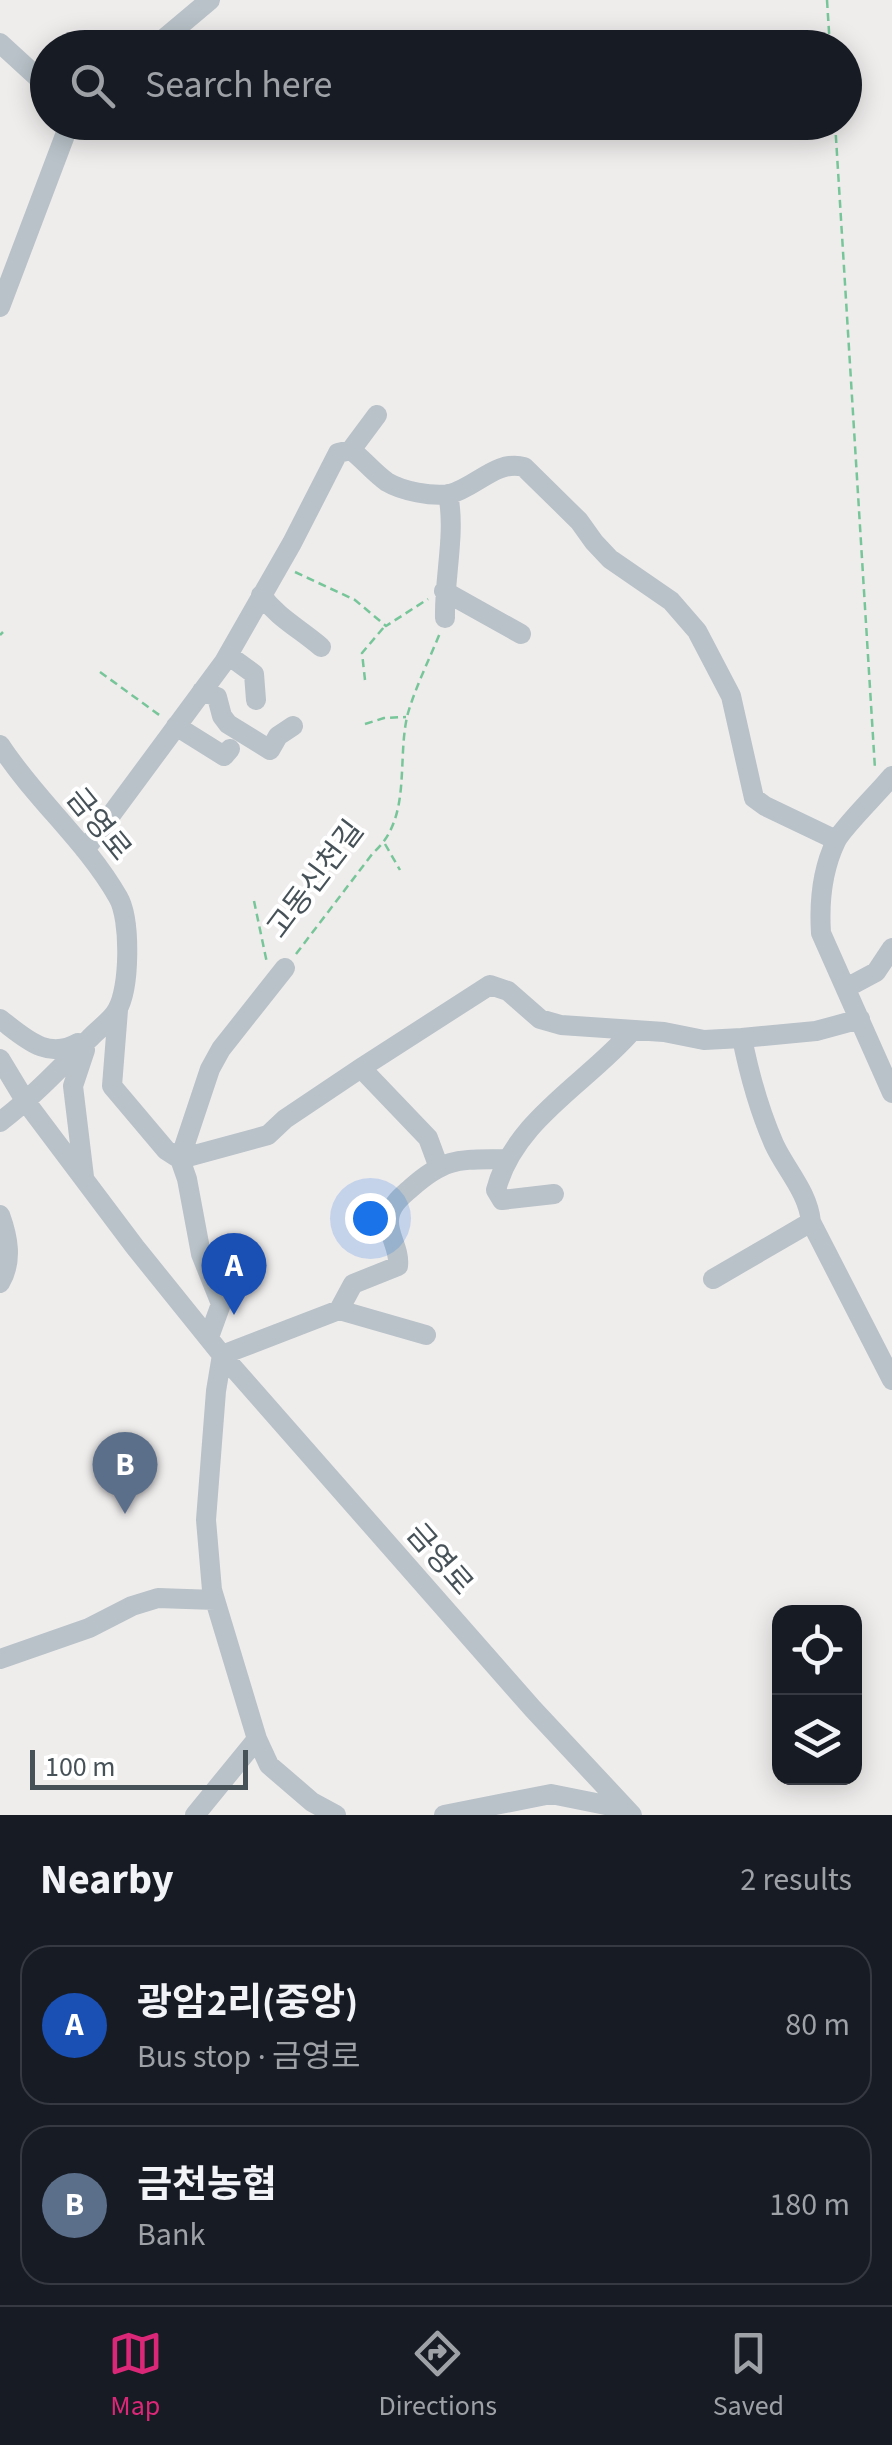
<!DOCTYPE html>
<html lang="en">
<head>
<meta charset="utf-8">
<style>
  :root { --surface:#171b24; --page:#20242c; --text:#f1f3f6; --muted:#9ea1a6; --line:#363941; --accent:#db2777 }
  body { margin:0; font-family:"Source Sans 3","Noto Sans KR",sans-serif; background:var(--page); color:var(--text) }
  .controls { position:absolute; right:30px; bottom:30px; display:grid; overflow:hidden; border-radius:20px; box-shadow:0 5px 25px #0003 }
  .controls button { width:90px; height:90px; display:grid; place-items:center; padding:0; border:0; border-bottom:2px solid var(--line); background:var(--surface); color:var(--text); font:50px sans-serif }
  .scale { position:absolute; left:30px; bottom:25px; width:218px; box-sizing:border-box; padding-left:10px; border:5px solid #465158; border-top:0; font-size:28px; line-height:35px; white-space:nowrap; color:#465158; -webkit-text-stroke:8px #fff; paint-order:stroke }
  .you { position:absolute; left:370px; top:1218px; width:35px; height:35px; margin:-25px; border:8px solid #fff; border-radius:50%; background:#1a73e8; box-shadow:0 0 0 15px #1a73e833 }
  .badge { display:grid; place-items:center; width:65px; height:65px; border-radius:50%; background:var(--accent); color:#fff; font-size:32px; font-weight:700 }
  .pin { position:absolute; translate:-50% -82px; filter:drop-shadow(0 2px 5px #0008) }
  .pin::after { content:''; position:absolute; top:52px; width:35px; height:30px; background:inherit; clip-path:polygon(0 0,100% 0,50% 100%) }
  .list { margin:0; padding:0; list-style:none }
  h2 { display:flex; justify-content:space-between; align-items:center; height:130px; margin:0; padding:0 40px; font-size:42px }
  h2 small { font-size:32px; font-weight:400; color:var(--muted) }
  .list li { display:grid; grid-template-columns:65px 1fr auto; gap:30px; align-items:center; box-sizing:border-box; height:160px; margin:0 20px 20px; padding:0 20px; border:2px solid var(--line); border-radius:30px }
  .list b { display:block; font-size:38px; white-space:nowrap }
  .list p { margin:0; font-size:32px; white-space:nowrap; color:var(--muted) }
  .list em { font-size:32px; font-style:normal; color:var(--muted) }
  .icon { flex:none; width:55px; height:55px; fill:none; stroke:currentColor; stroke-width:2; stroke-linecap:round; stroke-linejoin:round }
  .map { position:relative; flex:none; width:892px; height:1815px; overflow:hidden }
  .search { position:absolute; background:var(--surface); box-shadow:0 5px 25px #0003; left:30px; right:30px; top:30px; height:110px; display:flex; align-items:center; gap:25px; box-sizing:border-box; padding:0 35px; border-radius:55px; color:var(--muted); font-size:38px }
  .sheet { height:490px; background:var(--surface) }
  nav { display:flex; justify-content:space-around; align-items:center; box-sizing:border-box; height:140px; border-top:2px solid var(--line); background:var(--surface); font-size:28px; color:var(--muted) }
  nav a { display:grid; justify-items:center; gap:5px }
  nav .on { color:var(--accent) }
  .map>svg:first-child { display:block }
  .lines { fill:none; stroke-linecap:round; stroke-linejoin:round }
  .path { stroke:#77c699; stroke-width:2.5; stroke-dasharray:8 5; stroke-linecap:butt }
  .minor { stroke:#b8c2c8; stroke-width:20 }
  .labels { text-anchor:middle; stroke-width:8; stroke-linejoin:round; paint-order:stroke }
  .street-label { font-size:30px; fill:#465158; stroke:#fff }
</style>
</head>
<body>
<div class="map">
<svg width="892" height="1815" viewBox="0 0 892 1815">
  <rect width="100%" height="100%" fill="#efecec"/>
  <g class="lines">
    <path class="path" d="M827,0L830,48
      M835,122L875,769
      M295,572L355,600L386,626L428,599
      M0,635L3,632
      M100,672L162,717
      M365,680L362,653L384,627
      M365,724L384,718L406,717
      M385,844L400,870
      M254,901L267,963
      M296,954L373,853C413,818 396,759 408,713C416,686 429,660 440,633"/>
    <path class="minor" d="M0,43L48,87
      M153,48L210,0
      M0,307L70,122
      M351,450L377,415
      M444,591L521,634
      M261,595C277,617 300,629 321,647
      M445,618C444,577 456,534 448,494
      M228,655L254,674L256,700
      M202,691L217,697L222,716L228,724L270,750L278,736L293,726
      M176,726L224,756L230,749
      M0,745C35,799 86,841 118,897C131,919 130,989 117,1010C112,1020 98,1029 90,1038C61,1067 33,1097 0,1122
      M892,776C880,791 842,828 836,841C822,870 819,902 821,933L892,1093
      M85,850L224,662L292,543L338,453L351,450C363,459 374,473 387,482C402,491 432,497 450,494C475,488 497,459 524,467L579,521L594,542L610,559L671,601L697,631L731,696L754,798L765,806L836,840
      M848,987L876,972L892,948
      M118,1010L112,1086L166,1150L180,1159L210,1069L221,1049L285,968
      M0,1019C24,1037 47,1061 78,1043
      M860,1019L816,1031L742,1038C749,1073 760,1112 774,1144C786,1170 808,1192 811,1222L892,1380
      M0,1059L26,1102L135,1247L222,1355L533,1709L632,1815
      M361,1068L428,1138L438,1165
      M84,1177L73,1086L85,1050
      M554,1194L502,1200L496,1190C514,1120 587,1083 632,1031
      M0,1215C8,1237 13,1261 0,1283
      M713,1279L811,1222
      M339,1310L353,1284L398,1266C400,1249 388,1236 389,1220C390,1205 401,1197 411,1188C447,1156 460,1160 506,1159
      M209,1337L221,1304L201,1254L187,1179L180,1159L268,1135L285,1119L361,1068L490,985L508,991L540,1019L561,1025L664,1032L704,1040L742,1038
      M0,1659L89,1628L132,1606L158,1598L215,1600
      M195,1815L257,1739
      M336,1815L312,1802L269,1765L257,1739L212,1590L206,1520L216,1391L222,1355L339,1310L426,1335
      M444,1815L551,1794L626,1809"/>
  </g>
  <g class="labels">
    <g class="street-label">
      <text transform="translate(99 824) rotate(51)" y="10">금영로</text>
      <text transform="translate(315 879) rotate(-53)" y="10">고동신천길</text>
      <text transform="translate(440 1559) rotate(49)" y="10">금영로</text>
    </g>
  </g>
</svg>
<div class="controls">
<button><svg class="icon" aria-label="locate" viewBox="0 0 24 24"><circle cx="12" cy="12" r="6"/><path d="M12 2v4M12 18v4M2 12h4M18 12h4"/></svg></button>
<button><svg class="icon" aria-label="layers" viewBox="0 0 24 24"><path d="M12 4l9 5-9 5-9-5zM3 14l9 5 9-5"/></svg></button>
</div>
<div class="scale">100 m</div>
<div class="you"></div>
<div class="pin badge" style="left:234px;top:1315px;background:#1a4fb4">A</div>
<div class="pin badge" style="left:125px;top:1514px;background:#5c6f8a">B</div>
<div class="search"><svg class="icon" aria-label="search" viewBox="0 0 24 24"><circle cx="10" cy="10" r="6"/><path d="M15 15l6 6"/></svg>Search here</div>
</div>
<section class="sheet">
<h2>Nearby<small>2 results</small></h2>
<ul class="list">
<li><span class="badge" style="background:#1a4fb4">A</span><div><b>광암2리(중앙)</b><p>Bus stop · 금영로</p></div><em>80 m</em></li>
<li><span class="badge" style="background:#5c6f8a">B</span><div><b>금천농협</b><p>Bank</p></div><em>180 m</em></li>
</ul>
</section>
<nav>
<a class="on"><svg class="icon" aria-label="map" viewBox="0 0 24 24"><path d="M3 6l6-2 6 2 6-2v14l-6 2-6-2-6 2zM9 4v14M15 6v14"/></svg>Map</a>
<a><svg class="icon" aria-label="directions" viewBox="0 0 24 24"><path d="M12 3l9 9-9 9-9-9zM9 14v-3h6M13 9l2 2-2 2"/></svg>Directions</a>
<a><svg class="icon" aria-label="saved" viewBox="0 0 24 24"><path d="M7 4h10v16l-5-4-5 4z"/></svg>Saved</a>
</nav>
</body>
</html>
